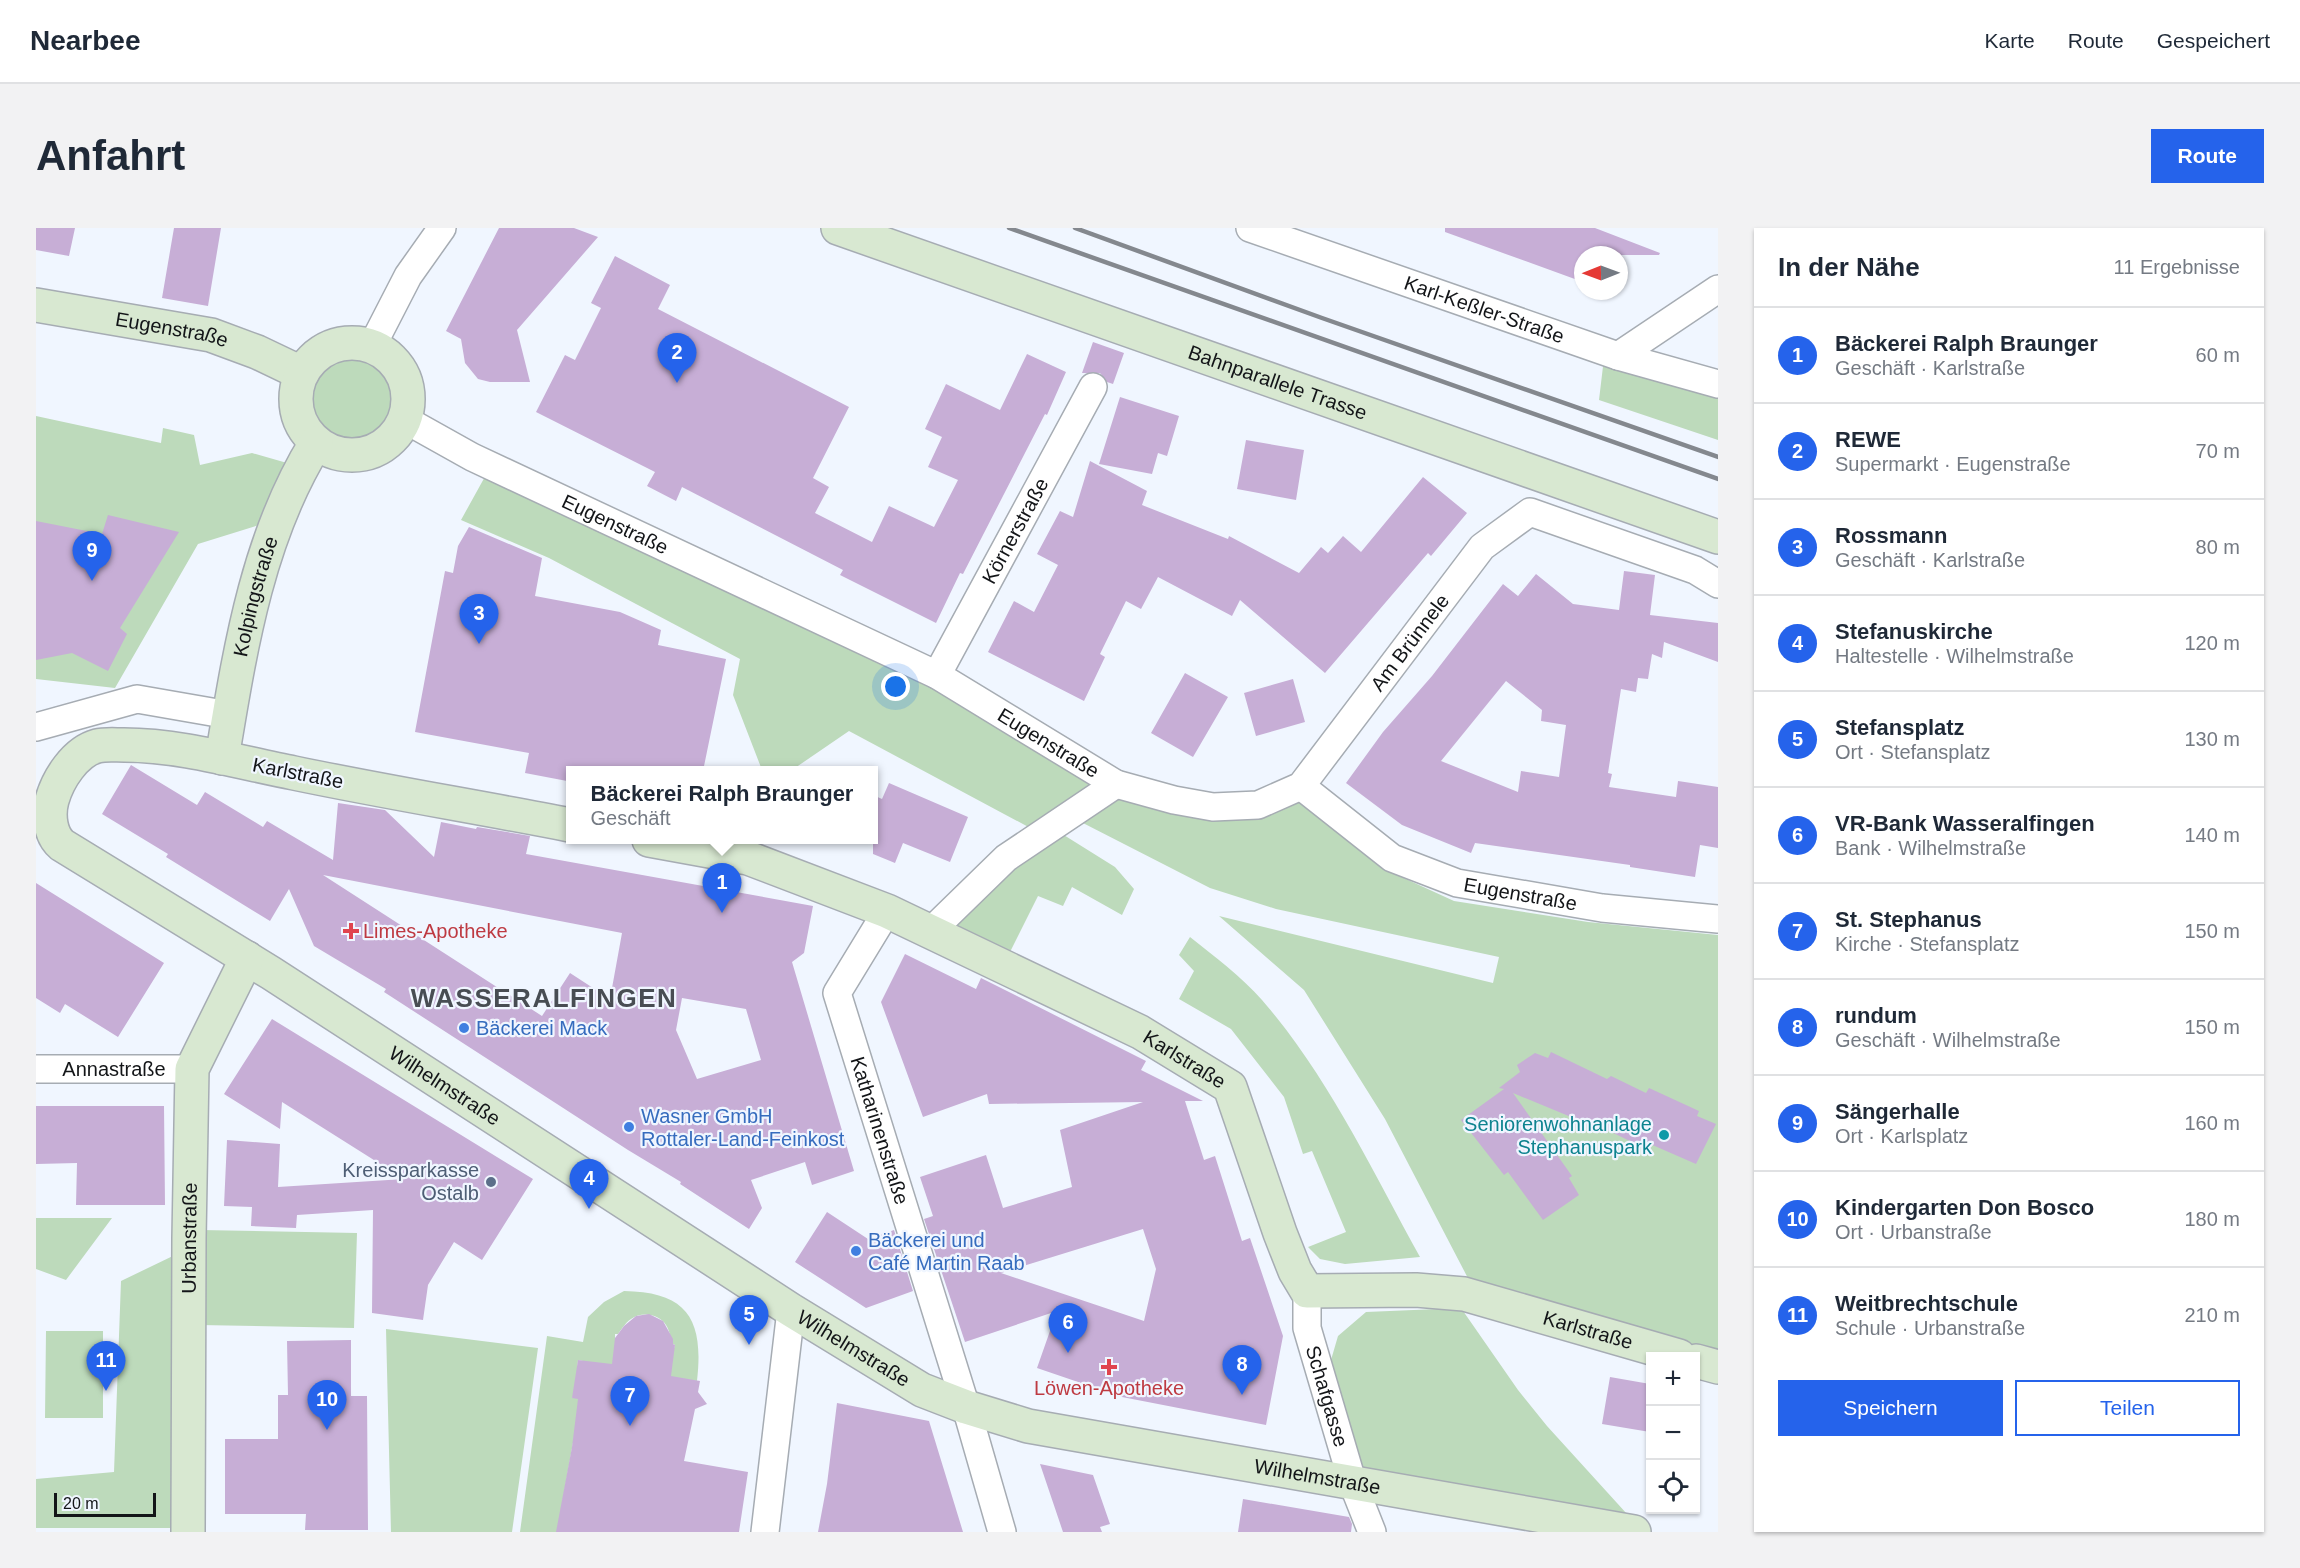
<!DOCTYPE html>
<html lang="de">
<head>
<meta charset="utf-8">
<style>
  :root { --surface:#fff; --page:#f2f2f3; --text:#1f2937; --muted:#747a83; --line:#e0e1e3; --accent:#2563eb }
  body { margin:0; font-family:Helvetica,sans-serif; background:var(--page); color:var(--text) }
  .controls { position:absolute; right:18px; bottom:18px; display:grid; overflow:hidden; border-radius:0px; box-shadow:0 2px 4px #0004 }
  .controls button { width:54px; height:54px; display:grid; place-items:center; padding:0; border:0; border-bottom:2px solid var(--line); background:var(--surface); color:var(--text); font:30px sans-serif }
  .compass { position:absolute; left:1538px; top:18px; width:54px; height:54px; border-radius:50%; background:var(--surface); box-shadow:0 2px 4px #0004; rotate:269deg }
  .scale { position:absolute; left:18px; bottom:15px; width:102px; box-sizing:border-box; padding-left:6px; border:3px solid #131518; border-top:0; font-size:16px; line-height:21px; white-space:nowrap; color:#131518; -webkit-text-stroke:4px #f0f6ff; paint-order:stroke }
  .you { position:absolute; left:860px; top:459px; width:21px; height:21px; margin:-15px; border:4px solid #fff; border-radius:50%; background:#1a73e8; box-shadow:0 0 0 9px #1a73e833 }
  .badge { display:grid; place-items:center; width:39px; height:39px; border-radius:50%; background:var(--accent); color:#fff; font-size:20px; font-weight:700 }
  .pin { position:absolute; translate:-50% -50px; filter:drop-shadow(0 2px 3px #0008) }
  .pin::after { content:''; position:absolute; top:32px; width:21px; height:18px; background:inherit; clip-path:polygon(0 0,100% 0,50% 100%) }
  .popup { position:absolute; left:530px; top:538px; width:312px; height:78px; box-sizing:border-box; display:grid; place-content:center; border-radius:0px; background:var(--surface); filter:drop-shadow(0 2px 4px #0005); font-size:20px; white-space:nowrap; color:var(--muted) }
  .popup b { font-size:22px; color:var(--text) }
  .popup::after { content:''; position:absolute; left:50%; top:100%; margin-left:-12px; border:12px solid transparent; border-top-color:var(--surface) }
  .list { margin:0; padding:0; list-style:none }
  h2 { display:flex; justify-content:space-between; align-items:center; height:78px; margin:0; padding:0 24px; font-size:26px }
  h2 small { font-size:20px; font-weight:400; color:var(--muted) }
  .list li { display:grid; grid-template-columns:39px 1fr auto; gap:18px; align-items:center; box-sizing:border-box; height:96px; padding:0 24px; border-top:2px solid var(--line) }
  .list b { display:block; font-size:22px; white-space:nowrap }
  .list p { margin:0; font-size:20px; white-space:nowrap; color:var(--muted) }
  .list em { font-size:20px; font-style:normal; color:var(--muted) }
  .actions { display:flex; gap:12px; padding:18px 24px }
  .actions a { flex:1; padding:14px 0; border:2px solid var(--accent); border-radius:0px; text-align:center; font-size:21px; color:var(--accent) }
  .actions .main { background:var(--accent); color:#fff }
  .icon { flex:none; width:33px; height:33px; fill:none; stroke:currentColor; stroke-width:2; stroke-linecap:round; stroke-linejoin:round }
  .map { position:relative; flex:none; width:1682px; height:1304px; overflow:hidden; border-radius:0px }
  header { display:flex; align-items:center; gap:36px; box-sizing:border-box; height:84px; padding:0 30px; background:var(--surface); border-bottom:2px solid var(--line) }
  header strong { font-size:28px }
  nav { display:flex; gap:33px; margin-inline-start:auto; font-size:21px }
  .intro { display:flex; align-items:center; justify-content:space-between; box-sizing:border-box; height:144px; padding:0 36px }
  h1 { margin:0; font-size:42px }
  .button { padding:15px 27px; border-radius:0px; background:var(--accent); color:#fff; font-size:21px; font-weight:700 }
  main { display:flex; gap:36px; padding:0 36px }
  aside { flex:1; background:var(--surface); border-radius:0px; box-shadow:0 2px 4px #0004 }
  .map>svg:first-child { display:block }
  .green { fill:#bddabb }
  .building { fill:#c7aed6; fill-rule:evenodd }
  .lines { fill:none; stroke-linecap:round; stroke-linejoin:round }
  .street-casing { stroke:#a6acb3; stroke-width:30 }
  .secondary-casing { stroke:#a6acb3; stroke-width:36 }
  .street { stroke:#fff; stroke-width:27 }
  .secondary { stroke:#d8e8d1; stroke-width:33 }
  .rail { stroke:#84888e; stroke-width:4.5 }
  .health-dot { fill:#e0444e; stroke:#f0f6ff; stroke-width:2 }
  .shop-dot { fill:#3f7fe0; stroke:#f0f6ff; stroke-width:2 }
  .culture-dot { fill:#0f9aa8; stroke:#f0f6ff; stroke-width:2 }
  .service-dot { fill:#5c6f8a; stroke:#f0f6ff; stroke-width:2 }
  .labels { text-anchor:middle; stroke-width:4.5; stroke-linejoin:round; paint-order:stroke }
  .street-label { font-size:20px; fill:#131518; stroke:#f0f6ff }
  .health-label { font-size:20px; fill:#be3a42; stroke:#f0f6ff; text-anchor:start }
  .shop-label { font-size:20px; fill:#366cbe; stroke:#f0f6ff; text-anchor:start }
  .culture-label { font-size:20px; fill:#0d838f; stroke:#f0f6ff; text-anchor:end }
  .service-label { font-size:20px; fill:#4e5e75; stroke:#f0f6ff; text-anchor:end }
  .district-label { font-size:26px; font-weight:bold; letter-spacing:1.5px; fill:#484d53; stroke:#f0f6ff }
</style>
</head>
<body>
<header>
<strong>Nearbee</strong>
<nav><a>Karte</a><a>Route</a><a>Gespeichert</a></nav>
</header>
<div class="intro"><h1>Anfahrt</h1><a class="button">Route</a></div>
<main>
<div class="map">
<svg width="1682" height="1304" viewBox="0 0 1682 1304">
  <rect width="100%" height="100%" fill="#f0f6ff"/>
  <path class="green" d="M270 171a46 46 0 1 1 92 0a46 46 0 1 1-92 0Z
    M1568,130L1682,163V212L1563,172Z
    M0,188L125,215L127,200L158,207L164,237L216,225L265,239L236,293L162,316L79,460L0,451Z
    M451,245L898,454L1067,556L998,602L813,503L756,542H726L697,467L704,431L513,330L425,292Z
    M1084,566L1219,586L1264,574L1348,641L1418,673L1552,694L1682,707V1124L1435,1056L1349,891L1268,762L1183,688L1457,755L1463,729L1240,681L1174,660L1045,594Z
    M1023,604L1079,639L1098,661L1086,687L1036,659L1027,678L1002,668L972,728L910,699L977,637Z
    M1154,709C1178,728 1206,749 1226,772C1292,848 1336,942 1384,1029L1309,1036L1284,1031L1272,1019L1310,1004L1276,923L1267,926L1248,869L1195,801L1143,771L1158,743L1143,727Z
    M0,990H76L30,1052L0,1041Z
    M164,1002L321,1005L318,1100L163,1097Z
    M141,1026V1300H0V1251L78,1244L85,1053Z
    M588,1063C652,1064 668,1092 661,1153L630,1148L639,1117L637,1116C634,1110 634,1103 630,1097C623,1086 606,1083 595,1091C589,1095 586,1101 582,1106H579V1110L582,1111L577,1139L542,1132L539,1165L536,1170H545L521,1304H484L511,1108L547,1114L552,1089L568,1074Z
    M1425,1080L1482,1162L1511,1198L1601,1297L1324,1249L1295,1132L1302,1108L1330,1084Z
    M350,1101L502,1120L476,1304H355Z
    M10,1103H67V1190H9Z"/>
  <path class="building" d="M0,0H39L33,28L0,22Z
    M138,0H185L172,78L126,70Z
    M463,0H538L562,9L481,102L494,154H454L442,151L429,135L425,111L410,103Z
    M1409,0H1559L1624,25L1623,27H1547V54L1409,4Z
    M579,28L634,57L622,81L813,179L777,250L793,259L779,285L836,314L853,278L898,299L922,252L892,239L906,209L889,201L910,156L964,182L991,126L1030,144L1011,187L1009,186L927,346L924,345L900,395L804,347L807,342L646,259L640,273L611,258L619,244L500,184L529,127L539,132L565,80L555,75Z
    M1057,114L1088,125L1077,156L1071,154L1064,145H1046Z
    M1084,169L1143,188L1131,228L1122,225L1116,246L1063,236Z
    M1210,212L1268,222L1260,272L1201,261Z
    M1054,233L1111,263L1106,277L1192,311L1193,308L1263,345L1285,319L1292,325L1307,308L1325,324L1387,249L1431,285L1395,328L1392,325L1289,445L1204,372L1196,388L1122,349L1105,381L1090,373L1064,426L1069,429L1048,473L952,424L978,373L998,384L1022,337L1001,326L1024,283L1037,289Z
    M72,287L143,304L84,400L91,406L72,443L36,425L0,432V293L66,306Z
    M433,299L506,330L499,368L584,384L625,402L622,417L690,431L667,543H533L531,553L489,545L493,525L379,504L409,343L417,345L422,318Z
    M1588,343L1619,347L1614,387L1682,395V434L1628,414L1626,430L1616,426L1612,451L1602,450L1600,464L1585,461L1572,545L1576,546L1573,559L1640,569L1642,553L1682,559V620L1664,617L1659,649L1594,639V637L1439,615L1435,625L1366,597L1310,555L1347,504L1396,448L1467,356L1482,368L1500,346L1537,376L1583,382ZM1470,453L1506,482L1505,493L1530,497L1523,549L1485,543L1482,564L1405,533Z
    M1149,445L1192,469L1157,529L1115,505Z
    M1257,451L1269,494L1220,508L1208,465Z
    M95,537L161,577L169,564L227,599L231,593L297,632L302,575L349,582L398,629L405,594L440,601L441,599L494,608L490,626L777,678L768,725L756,734L818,943L776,957L769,934L715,952L726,980L713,1001L644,956L645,954L592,922L348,764L350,761L278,718L253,661L234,693L130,629L132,626L66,586ZM287,647L586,705L574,771L534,745L506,788ZM646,770L710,781L725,832L661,851L640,802Z
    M853,555L932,589L914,634L867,615L859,635L837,626V567L846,571Z
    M0,655L128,735L82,809L29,776L24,785L0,770Z
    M869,726L940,761L945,750L1110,833L1105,842L1167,873H1149L1168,932L1179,928L1206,1013L1214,1010L1247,1108L1230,1197L1086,1169L1001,1140L1021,1083L929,1114L888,991L897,988L884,949L950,927L967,980L1036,959L1024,902L1107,874L953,876L951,866L887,889L845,774ZM1107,1001L1120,1041L1108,1093L965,1045Z
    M236,791L497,951L446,1032L418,1014L392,1057L387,1092L336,1085L337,982L261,987L260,1000L215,998L216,979L188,978L191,912L244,916L242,959L368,951L246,874L244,901L188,866Z
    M1515,824L1571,851L1575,848L1610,865L1613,860L1663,883L1661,888L1680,896L1660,936L1605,912L1602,917L1565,899L1564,901L1477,865L1536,948L1533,950L1543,967L1507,992L1472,944L1468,947L1425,892L1468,861L1463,860L1484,844L1481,837L1499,825L1512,830Z
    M0,878H128L129,977H40L41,935L0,936Z
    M791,984L832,1011L858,1002L877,1063L830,1080L759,1034Z
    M613,1086L627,1093L637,1111V1116L639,1117L635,1148L664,1153L662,1164L671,1176L659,1181L648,1233L712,1244L703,1304H520L536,1219L542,1171L536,1170L542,1132L576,1136L579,1110L588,1098L600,1088Z
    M315,1112V1168H331L332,1302H269L270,1286H189V1211H242V1167H252L251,1113Z
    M1574,1149L1614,1156V1204L1566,1196Z
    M801,1175L893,1193L927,1304H782L791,1256Z
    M1004,1236L1057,1247L1074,1296L1064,1299L1066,1304H1027Z
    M1207,1271L1313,1289L1316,1296L1315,1304H1202Z"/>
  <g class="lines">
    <defs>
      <g id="street">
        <path id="s1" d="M1214,0L1582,128L1682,156"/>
        <path d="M336,118L372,48L406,0"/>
        <path d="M1582,128L1682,61"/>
        <path id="s2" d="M368,191L436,229L901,447L1080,556L1138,572L1177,579L1222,577L1265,558L1446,319L1494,284L1659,342L1682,356"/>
        <path id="s3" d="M901,447L1057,159"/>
        <path d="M0,499L101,471L193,487"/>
        <path id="s4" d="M1265,558L1356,630L1421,655L1566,680L1682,691"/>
        <path id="s5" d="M851,683L801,765L930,1179L966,1304"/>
        <path d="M895,703L970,630L1080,556"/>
        <path id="s6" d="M0,841H156"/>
        <path id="s7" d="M1271,1063V1100L1317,1256L1336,1304"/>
        <path d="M729,1304L755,1082"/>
      </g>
      <g id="secondary">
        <path id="s8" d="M802,0L1682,309"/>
        <path id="s9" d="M0,77L175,107L221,124L265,145"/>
        <circle cx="316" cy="171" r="56"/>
        <path id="s10" d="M186,530C204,422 221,310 280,215"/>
        <path id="s11" d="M534,597C442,579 349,564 258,545C202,534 145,517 88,517C79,517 69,516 61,518C39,524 22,551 16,572C12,587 14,607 26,617L235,745L755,1082L886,1162L930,1179L992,1198L1598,1304"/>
        <path id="s12" d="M613,612L712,630L851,683L1104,804L1194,859L1244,1005L1259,1043L1271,1063L1380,1062L1428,1066L1643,1128"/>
        <path d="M1660,1133L1682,1139"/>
        <path id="s13" d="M152,1304L153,1010L156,841L211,730"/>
      </g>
    </defs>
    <use href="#street" class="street-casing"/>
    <use href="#secondary" class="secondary-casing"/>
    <use href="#street" class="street"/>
    <use href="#secondary" class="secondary"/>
    <path class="rail" d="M973,0L1682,251
      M1039,0L1286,90L1682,229"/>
  </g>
  <g class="health-dot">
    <path d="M312 694h6v6h6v6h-6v6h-6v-6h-6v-6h6z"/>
    <path d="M1070 1130h6v6h6v6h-6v6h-6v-6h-6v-6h6z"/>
  </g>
  <g class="shop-dot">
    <circle cx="428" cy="800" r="6"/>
    <circle cx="593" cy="899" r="6"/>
    <circle cx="820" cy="1023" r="6"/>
  </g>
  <circle class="culture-dot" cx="1628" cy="907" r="6"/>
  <circle class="service-dot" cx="455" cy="954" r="6"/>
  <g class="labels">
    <g class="street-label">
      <text dy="7" stroke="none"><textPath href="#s1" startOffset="248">Karl-Keßler-Straße</textPath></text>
      <text dy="7" stroke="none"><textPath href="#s9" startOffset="138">Eugenstraße</textPath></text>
      <text dy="7" stroke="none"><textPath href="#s8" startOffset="466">Bahnparallele Trasse</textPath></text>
      <text dy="7" stroke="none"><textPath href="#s2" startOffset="236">Eugenstraße</textPath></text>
      <text dy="7" stroke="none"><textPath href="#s3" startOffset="164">Körnerstraße</textPath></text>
      <text dy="7" stroke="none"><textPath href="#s10" startOffset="165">Kolpingstraße</textPath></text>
      <text dy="7" stroke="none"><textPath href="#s2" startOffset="1173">Am Brünnele</textPath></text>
      <text dy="7" stroke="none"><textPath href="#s2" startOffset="722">Eugenstraße</textPath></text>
      <text transform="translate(262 545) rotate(11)" y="7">Karlstraße</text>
      <text dy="7" stroke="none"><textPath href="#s4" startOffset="250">Eugenstraße</textPath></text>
      <text dy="7" stroke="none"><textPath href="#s12" startOffset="582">Karlstraße</textPath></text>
      <text dy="7" stroke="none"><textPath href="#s6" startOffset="78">Annastraße</textPath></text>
      <text dy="7" stroke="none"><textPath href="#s11" startOffset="1054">Wilhelmstraße</textPath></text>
      <text dy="7" stroke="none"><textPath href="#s5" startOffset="240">Katharinenstraße</textPath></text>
      <text dy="7" stroke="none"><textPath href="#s13" startOffset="294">Urbanstraße</textPath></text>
      <text dy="7" stroke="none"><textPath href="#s12" startOffset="1140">Karlstraße</textPath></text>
      <text dy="7" stroke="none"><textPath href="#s11" startOffset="1540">Wilhelmstraße</textPath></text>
      <text dy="7" stroke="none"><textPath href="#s7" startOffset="108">Schafgasse</textPath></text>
      <text dy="7" stroke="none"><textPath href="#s11" startOffset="2026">Wilhelmstraße</textPath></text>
    </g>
    <g class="health-label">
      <text x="327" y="710">Limes-Apotheke</text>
      <text x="1073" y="1167" text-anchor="middle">Löwen-Apotheke</text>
    </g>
    <g class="shop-label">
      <text x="440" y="807">Bäckerei Mack</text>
      <text x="605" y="895">Wasner GmbH<tspan x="605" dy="23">Rottaler-Land-Feinkost</tspan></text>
      <text x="832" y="1019">Bäckerei und<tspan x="832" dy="23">Café Martin Raab</tspan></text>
    </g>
    <g class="culture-label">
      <text x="1616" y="903">Seniorenwohnanlage<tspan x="1616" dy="23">Stephanuspark</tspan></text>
    </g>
    <g class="service-label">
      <text x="443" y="949">Kreissparkasse<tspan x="443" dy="23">Ostalb</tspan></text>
    </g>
    <g class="district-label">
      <text x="508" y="779">WASSERALFINGEN</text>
    </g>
  </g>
</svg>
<div class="controls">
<button>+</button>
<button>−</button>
<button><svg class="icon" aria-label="locate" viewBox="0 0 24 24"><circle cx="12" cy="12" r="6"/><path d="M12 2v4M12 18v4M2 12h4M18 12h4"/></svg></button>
</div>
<svg class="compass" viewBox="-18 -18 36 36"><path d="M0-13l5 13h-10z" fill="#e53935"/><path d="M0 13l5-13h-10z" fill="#747a83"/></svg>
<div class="scale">20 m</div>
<div class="you"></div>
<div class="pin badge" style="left:686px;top:685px">1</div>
<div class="popup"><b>Bäckerei Ralph Braunger</b>Geschäft</div>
<div class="pin badge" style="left:641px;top:155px">2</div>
<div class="pin badge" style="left:443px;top:416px">3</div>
<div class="pin badge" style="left:553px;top:981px">4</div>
<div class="pin badge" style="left:713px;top:1117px">5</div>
<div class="pin badge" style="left:1032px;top:1125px">6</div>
<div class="pin badge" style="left:594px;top:1198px">7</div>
<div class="pin badge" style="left:1206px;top:1167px">8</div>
<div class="pin badge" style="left:56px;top:353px">9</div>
<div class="pin badge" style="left:291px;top:1202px">10</div>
<div class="pin badge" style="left:70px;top:1163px">11</div>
</div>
<aside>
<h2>In der Nähe<small>11 Ergebnisse</small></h2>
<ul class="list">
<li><span class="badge">1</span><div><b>Bäckerei Ralph Braunger</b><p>Geschäft · Karlstraße</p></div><em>60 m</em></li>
<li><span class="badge">2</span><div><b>REWE</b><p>Supermarkt · Eugenstraße</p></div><em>70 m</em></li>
<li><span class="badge">3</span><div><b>Rossmann</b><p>Geschäft · Karlstraße</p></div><em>80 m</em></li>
<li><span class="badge">4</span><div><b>Stefanuskirche</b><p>Haltestelle · Wilhelmstraße</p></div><em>120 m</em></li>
<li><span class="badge">5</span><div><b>Stefansplatz</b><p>Ort · Stefansplatz</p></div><em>130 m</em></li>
<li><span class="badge">6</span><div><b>VR-Bank Wasseralfingen</b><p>Bank · Wilhelmstraße</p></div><em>140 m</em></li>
<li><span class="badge">7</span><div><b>St. Stephanus</b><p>Kirche · Stefansplatz</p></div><em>150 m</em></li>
<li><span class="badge">8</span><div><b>rundum</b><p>Geschäft · Wilhelmstraße</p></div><em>150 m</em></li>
<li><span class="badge">9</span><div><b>Sängerhalle</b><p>Ort · Karlsplatz</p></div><em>160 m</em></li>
<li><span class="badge">10</span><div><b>Kindergarten Don Bosco</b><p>Ort · Urbanstraße</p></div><em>180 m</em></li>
<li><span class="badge">11</span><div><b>Weitbrechtschule</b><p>Schule · Urbanstraße</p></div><em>210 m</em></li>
</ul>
<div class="actions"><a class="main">Speichern</a><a>Teilen</a></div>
</aside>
</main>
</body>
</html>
